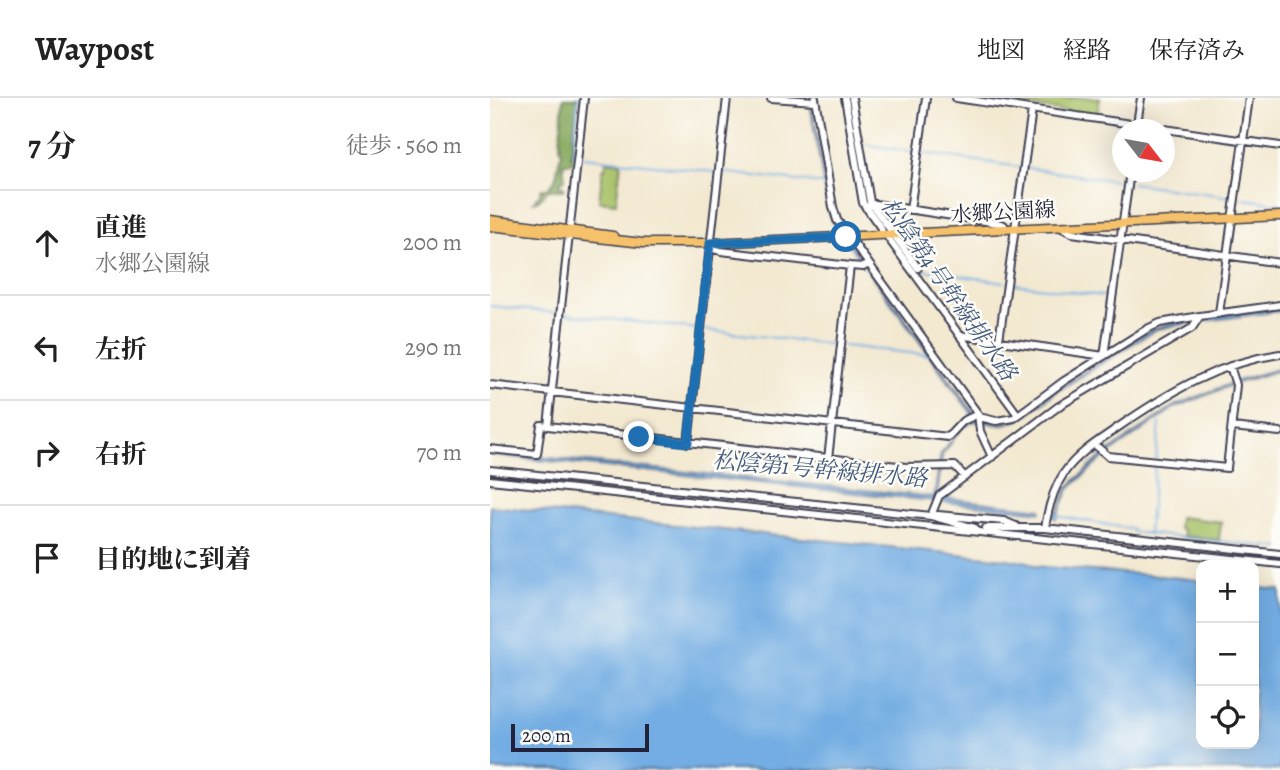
<!DOCTYPE html>
<html lang="ja">
<head>
<meta charset="utf-8">
<style>
  :root { --surface:#fff; --page:#f2f2f2; --text:#222; --muted:#767676; --line:#e0e0e0 }
  body { margin:0; font-family:Alegreya,"Noto Serif JP",serif; background:var(--page); color:var(--text) }
  .controls { position:absolute; right:21px; bottom:21px; display:grid; overflow:hidden; border-radius:14px; box-shadow:0 7px 28px #0002 }
  .controls button { width:63px; height:63px; display:grid; place-items:center; padding:0; border:0; border-bottom:2px solid var(--line); background:var(--surface); color:var(--text); font:35px sans-serif }
  .compass { position:absolute; left:622px; top:21px; width:63px; height:63px; border-radius:50%; background:var(--surface); box-shadow:0 7px 28px #0002; rotate:121deg }
  .scale { position:absolute; left:21px; bottom:18px; width:138px; box-sizing:border-box; padding-left:7px; border:4px solid #22223b; border-top:0; font-size:19px; line-height:24px; white-space:nowrap; color:#22223b; -webkit-text-stroke:5px #fdfcf7; paint-order:stroke }
  .stop { position:absolute; width:21px; height:21px; margin:-16px; border:5px solid #1f6fb2; border-radius:50%; background:#fff }
  .stop.end { background:#1f6fb2; border-color:#fff; box-shadow:0 2px 7px #0008 }
  .list { margin:0; padding:0; list-style:none }
  h2 { display:flex; justify-content:space-between; align-items:center; height:91px; margin:0; padding:0 28px; font-size:30px }
  h2 small { font-size:23px; font-weight:400; color:var(--muted) }
  .list li { display:grid; grid-template-columns:46px 1fr auto; gap:21px; align-items:center; box-sizing:border-box; height:105px; padding:0 28px; border-top:2px solid var(--line) }
  .list b { display:block; font-size:26px; white-space:nowrap }
  .list p { margin:0; font-size:23px; white-space:nowrap; color:var(--muted) }
  .list em { font-size:23px; font-style:normal; color:var(--muted) }
  .icon { flex:none; width:38px; height:38px; fill:none; stroke:currentColor; stroke-width:2; stroke-linecap:round; stroke-linejoin:round }
  .map { position:relative; flex:none; width:790px; height:672px; overflow:hidden }
  header { display:flex; align-items:center; gap:42px; box-sizing:border-box; height:98px; padding:0 35px; background:var(--surface); border-bottom:2px solid var(--line) }
  header strong { font-size:33px }
  nav { display:flex; gap:38px; margin-inline-start:auto; font-size:24px }
  main { display:flex }
  aside { flex:1; background:var(--surface) }
  .map>svg:first-child { display:block }
  .green { fill:#a9c36a; stroke:#667252; stroke-width:2 }
  .forest { fill:#86a95e; stroke:#54664c; stroke-width:2 }
  .water { fill:#73ade3; stroke:#4a688f; stroke-width:2 }
  .lines { fill:none; stroke-linecap:round; stroke-linejoin:round }
  .stream { stroke:#73ade3; stroke-width:2 }
  .minor-casing { stroke:#414052; stroke-width:10 }
  .major-casing { stroke:#414052; stroke-width:11 }
  .minor { stroke:#fff; stroke-width:6 }
  .major { stroke:#f5c16b; stroke-width:8 }
  .route { stroke:#1f6fb2; stroke-width:9 }
  .labels { text-anchor:middle; stroke-width:5; stroke-linejoin:round; paint-order:stroke }
  .street-label { font-size:21px; fill:#22223b; stroke:#fdfcf7 }
  .water-label { font-size:23px; font-style:italic; fill:#425a7e; stroke:#fdfcf7 }
</style>
</head>
<body>
<header>
<strong>Waypost</strong>
<nav><a>地図</a><a>経路</a><a>保存済み</a></nav>
</header>
<main>
<aside>
<h2>7 分<small>徒歩 · 560 m</small></h2>
<ul class="list">
<li><svg class="icon" aria-label="ahead" viewBox="0 0 24 24"><path d="M12 20V5M6 11l6-6 6 6"/></svg><div><b>直進</b><p>水郷公園線</p></div><em>200 m</em></li>
<li><svg class="icon" aria-label="left" viewBox="0 0 24 24"><path d="M17 20v-9H6M10 6l-5 5 5 5"/></svg><div><b>左折</b></div><em>290 m</em></li>
<li><svg class="icon" aria-label="right" viewBox="0 0 24 24"><path d="M7 20v-9h11M14 6l5 5-5 5"/></svg><div><b>右折</b></div><em>70 m</em></li>
<li><svg class="icon" aria-label="arrive" viewBox="0 0 24 24"><path d="M6 21V4h12l-3 4 3 4H6"/></svg><div><b>目的地に到着</b></div></li>
</ul>
</aside>
<div class="map">
<svg width="790" height="672" viewBox="0 0 790 672">
  <rect width="100%" height="100%" fill="#fdfcf7"/>
  <filter id="ink" filterUnits="userSpaceOnUse"><feTurbulence type="fractalNoise" baseFrequency=".0143" numOctaves="2"/><feDisplacementMap in="SourceGraphic" scale="14" xChannelSelector="R" yChannelSelector="G"/><feConvolveMatrix kernelMatrix="1 2 1 2 8 2 1 2 1" color-interpolation-filters="sRGB"/></filter>
  <filter id="wash" filterUnits="userSpaceOnUse"><feTurbulence type="fractalNoise" baseFrequency=".00686" numOctaves="4" result="noise"/><feDisplacementMap in="SourceGraphic" scale="28" xChannelSelector="R" yChannelSelector="G"/><feGaussianBlur stdDeviation="1.57" result="paint"/><feColorMatrix in="noise" values="0 0 0 0 0 0 0 0 0 0 0 0 0 0 0 0 0 1.4 0 .05"/><feComposite in="paint" operator="in"/></filter>
  <g filter="url(#wash)">
    <rect width="100%" height="100%" fill="#f3e9d1"/>
    <path class="green" d="M481,0H610L607,18Z
      M116,63L131,65L126,105L109,103L113,71H115Z
      M0,385L156,401V403L0,388Z
      M689,419L731,424L729,442L693,438V432L688,431Z"/>
    <path class="forest" d="M73,0H88L81,58H83V65H73L75,82L70,84V88H74V92H59C52,96 51,104 42,104L45,103L46,99L49,98L51,91H58C71,78 65,68 72,56L70,48Z"/>
    <path class="water" d="M319,0H321L339,107L344,122L484,315L506,325L522,323L565,292L659,233C696,217 749,216 790,210V213L706,224L667,231L566,294L529,322L510,327L488,323L481,325L473,329L452,357L447,399L551,411V414L0,357V354L444,399L451,356L482,316L343,125L337,107Z
      M790,270V272L744,286L684,310L613,360L579,391L566,421L561,416L562,413H568L578,389L612,358L684,308L747,283Z
      M0,408L516,461L538,464L546,468C601,474 655,475 708,482L711,483V646H764V489L790,492V672H0Z"/>
    <g class="lines">
      <path class="stream" d="M359,0L366,44
        M372,46L425,54
        M432,55L530,69
        M83,58L88,0
        M94,59L225,74
        M537,70L635,84
        M231,74L333,86
        M642,85L742,99
        M747,100L790,106
        M404,131L423,130
        M401,139L414,157
        M432,172L514,184
        M518,185L620,199
        M0,208L67,215
        M74,216L208,231
        M214,232L348,247
        M354,248L439,257
        M666,361L670,325
        M567,418L642,431V434L790,450
        M658,436L665,366"/>
    </g>
  </g>
  <g filter="url(#ink)">
    <g class="lines">
      <defs>
        <path id="minor" d="M94,0L58,328L416,369L465,368L475,379
          M281,0L325,3
          M325,0L343,109L347,122L488,316L490,333L502,359
          M355,0L373,105L391,130L393,137
          M362,0L380,104L428,170
          M466,0L790,48
          M646,32L651,0
          M376,110L385,106L508,125L514,127L515,131
          M420,112L436,0
          M570,129L582,135L790,165
          M396,137L528,317
          M220,150L231,153L360,168L373,169L379,166
          M729,215L759,0
          M469,237L614,258L640,74
          M509,242L542,12
          M0,287L458,339L473,323L488,316
          M489,319L506,323L524,320L574,283L657,231L670,225L710,218
          M742,329L790,334
          M198,345L237,0
          M604,346L618,358L737,370L746,287L740,268
          M0,351L47,356L51,327L58,328
          M338,361L360,168
          M0,372L441,418L448,417L514,423L526,428
          M0,382L790,466
          M485,430L441,418L449,398L569,308L702,230L710,218L790,207
          M496,430H555L790,456
          M555,430C558,411 563,391 574,375C587,356 608,343 627,330C678,295 727,265 790,256"/>
        <path id="major" d="M0,122L123,138
          M0,128L153,145H220L790,118"/>
      </defs>
      <use href="#minor" class="minor-casing"/>
      <use href="#major" class="major-casing"/>
      <use href="#minor" class="minor"/>
      <use href="#major" class="major"/>
    </g>
  </g>
  <g class="lines" filter="url(#ink)">
    <path class="route" d="M149,339L198,345L220,145L356,139"/>
  </g>
  <g class="labels">
    <g class="street-label">
      <text transform="translate(513 114) rotate(-3)" y="7">水郷公園線</text>
    </g>
    <g class="water-label">
      <text transform="translate(459 191) rotate(55)" y="8">松陰第4号幹線排水路</text>
      <text transform="translate(330 371) rotate(5)" y="8">松陰第1号幹線排水路</text>
    </g>
  </g>
</svg>
<div class="controls">
<button>+</button>
<button>−</button>
<button><svg class="icon" aria-label="locate" viewBox="0 0 24 24"><circle cx="12" cy="12" r="6"/><path d="M12 2v4M12 18v4M2 12h4M18 12h4"/></svg></button>
</div>
<svg class="compass" viewBox="-18 -18 36 36"><path d="M0-13l5 13h-10z" fill="#e53935"/><path d="M0 13l5-13h-10z" fill="#767676"/></svg>
<div class="scale">200 m</div>
<div class="stop" style="left:356px;top:139px"></div>
<div class="stop end" style="left:149px;top:339px"></div>
</div>
</main>
</body>
</html>
